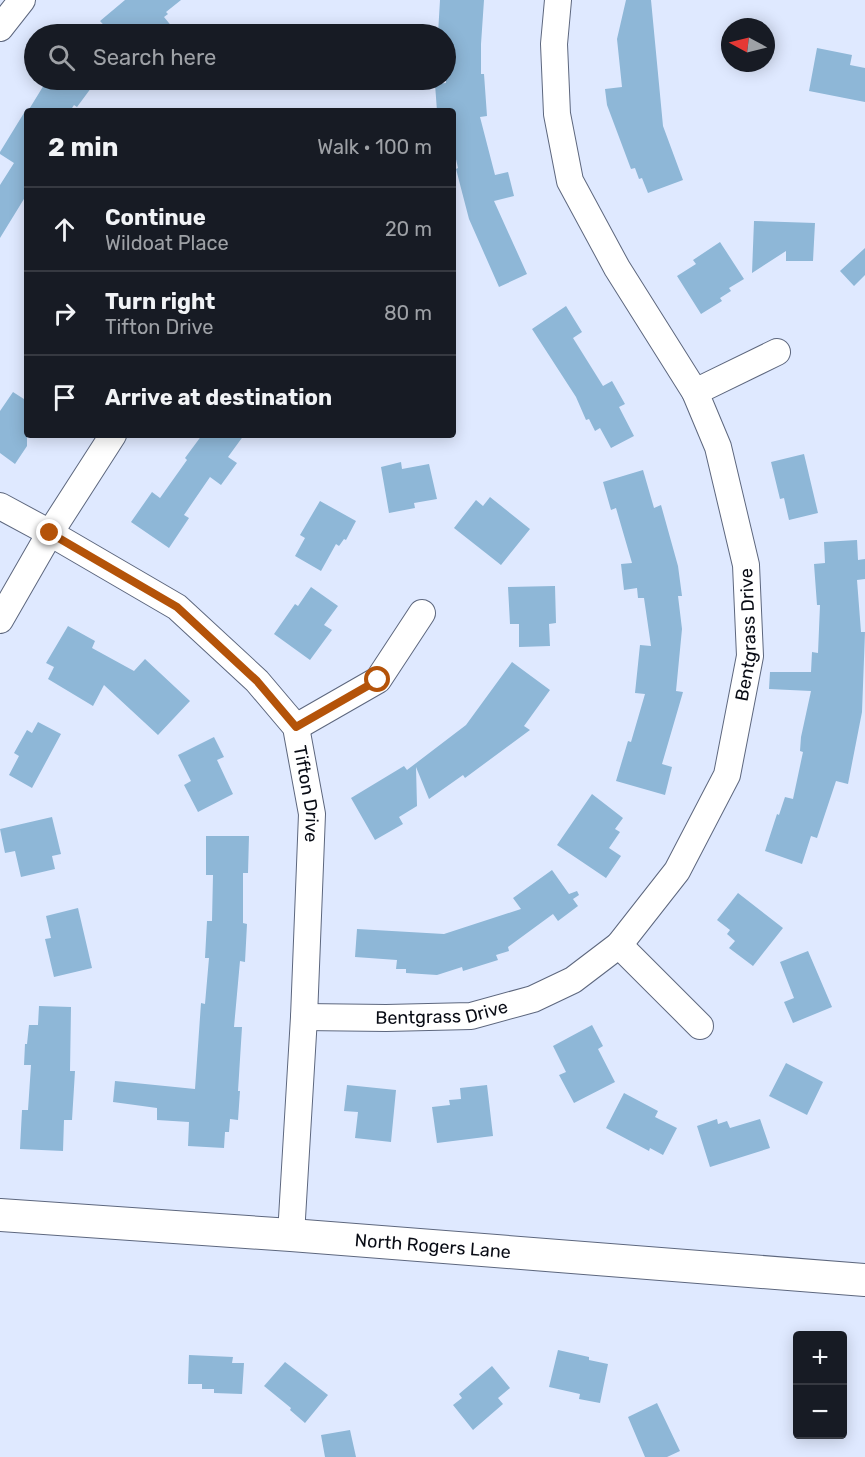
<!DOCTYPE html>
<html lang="en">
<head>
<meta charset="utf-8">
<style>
  :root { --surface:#171b24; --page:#20242c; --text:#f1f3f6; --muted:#9ea1a6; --line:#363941 }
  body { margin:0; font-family:Rubik,sans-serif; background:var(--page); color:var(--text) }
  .controls { position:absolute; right:18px; bottom:18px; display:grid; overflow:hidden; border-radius:6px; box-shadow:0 3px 15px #0003 }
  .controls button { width:54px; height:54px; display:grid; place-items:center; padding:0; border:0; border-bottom:2px solid var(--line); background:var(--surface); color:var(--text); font:30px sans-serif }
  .compass { position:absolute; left:721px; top:18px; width:54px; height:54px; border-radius:50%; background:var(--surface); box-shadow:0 3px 15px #0003; rotate:277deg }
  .stop { position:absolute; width:18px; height:18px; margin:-14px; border:4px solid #b45309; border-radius:50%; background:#fff }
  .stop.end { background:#b45309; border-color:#fff; box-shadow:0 2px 6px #0008 }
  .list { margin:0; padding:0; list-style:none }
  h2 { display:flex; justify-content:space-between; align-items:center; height:78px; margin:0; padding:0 24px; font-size:26px }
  h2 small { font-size:20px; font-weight:400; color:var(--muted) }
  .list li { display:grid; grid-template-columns:39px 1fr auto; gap:18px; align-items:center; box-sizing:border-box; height:84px; padding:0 24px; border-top:2px solid var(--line) }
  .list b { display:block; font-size:22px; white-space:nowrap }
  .list p { margin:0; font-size:20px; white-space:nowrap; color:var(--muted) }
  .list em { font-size:20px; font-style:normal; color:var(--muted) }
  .icon { flex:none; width:33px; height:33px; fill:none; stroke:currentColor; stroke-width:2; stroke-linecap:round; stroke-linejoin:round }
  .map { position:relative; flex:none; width:865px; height:1457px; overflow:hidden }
  .search { position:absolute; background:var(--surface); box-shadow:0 3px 15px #0003; left:24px; top:24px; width:432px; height:66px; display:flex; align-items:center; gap:15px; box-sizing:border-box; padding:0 21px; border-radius:33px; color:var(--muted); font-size:22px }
  .panel { position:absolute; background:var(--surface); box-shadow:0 3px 15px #0003; left:24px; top:108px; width:432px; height:330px; border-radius:6px }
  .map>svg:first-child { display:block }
  .building { fill:#8eb7d7 }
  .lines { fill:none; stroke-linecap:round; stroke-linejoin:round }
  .minor-casing { stroke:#5d677e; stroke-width:28 }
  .tertiary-casing { stroke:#5d677e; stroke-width:34 }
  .minor { stroke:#fff; stroke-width:26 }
  .tertiary { stroke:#fff; stroke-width:32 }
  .route { stroke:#b45309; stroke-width:8 }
  .labels { text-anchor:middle; stroke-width:5; stroke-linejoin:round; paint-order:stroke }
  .street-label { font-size:18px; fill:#090c15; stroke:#dfe9ff }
</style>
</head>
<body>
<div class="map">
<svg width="865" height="1457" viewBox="0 0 865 1457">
  <rect width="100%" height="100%" fill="#dfe9ff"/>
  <path class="building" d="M125,0H181L166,12L168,14L164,17L178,34H112L100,21Z
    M440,0H484L481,44V74H484L487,116L480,117L495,175L508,172L514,196L494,201L527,274L499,287L469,219L456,169L458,168L453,146V111H437L435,84L446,83V34H438Z
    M626,0H651L663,126L683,180L648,193L642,178L639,179L635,168L631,169L607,105L605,89L622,87L617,39Z
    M817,48L852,55L850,65L865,68V102L809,91Z
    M47,80H97L77,107L74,105L70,111H28Z
    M27,108V194L0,238V185L14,163L0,154V152Z
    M754,221L815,223L813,261H786V251L752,273Z
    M720,242L744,279L729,288L731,291L720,298L722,301L701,314L677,276L696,264L693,260Z
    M865,248V275L854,286L840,271Z
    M566,306L582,332L573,338L603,386L612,381L625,404L619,407L634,436L611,448L600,428L595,431L589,419L586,420L576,397L532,329Z
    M13,392L27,401V446L15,464L0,453V411Z
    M202,435H244L228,457L237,463L221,485L210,477L184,515L189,518L169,548L131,522L152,492L160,498L187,460L185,458Z
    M804,454L818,513L789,520L784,498L780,499L771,462Z
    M401,462L402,469L429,464L437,499L414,503L415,508L389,513L381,467Z
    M643,470L654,508L661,505L678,566L682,596H678L682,629L676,691L683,692L662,764L672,767L665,795L616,781L628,741L631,742L645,694L635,693L640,645L651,646L644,598H638L637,588L624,590L621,564L632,563L616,508L611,510L603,482Z
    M490,497L530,529L501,565L454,528L476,500L483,506Z
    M320,501L356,521L346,540L344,539L339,546L336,544L321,571L295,556L305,538L300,535Z
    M857,540L858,560L865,559V579L857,580L861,632H865L862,712L848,784L836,781L817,838L811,836L802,864L765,851L777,814L779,815L785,797L793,799L803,752L800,751L801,737L811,691L769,689L770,672H811L812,652L818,653L820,605H817L814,564L825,563L824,542Z
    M555,586L556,623L549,624L550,646L519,647V624H510L508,587Z
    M311,587L338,606L324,625L332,630L310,660L274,634L295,604L298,606Z
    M68,626L95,641L92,648L134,671L145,659L190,701L158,735L104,685L93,706L48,679L54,667L46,663Z
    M512,662L550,690L524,726L530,730L465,778L463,775L429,799L416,767L417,806L399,817L403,824L375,840L351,798L404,766L407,770L466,725Z
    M38,722L61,734L32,788L9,775L19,756L14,753L27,730L32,733Z
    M214,737L224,757L217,760L233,794L198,812L184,785L191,781L178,755Z
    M592,794L623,818L615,829L620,832L609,848L621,856L606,878L557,845Z
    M52,817L61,854L52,856L55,869L21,877L15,851L5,853L0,829Z
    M206,836H249L248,873H243V923L247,924L245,962L240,961L234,1027H242L238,1091H240L238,1120L230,1119L229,1132H225L224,1148L188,1146L189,1122L157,1120V1108L113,1102L115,1081L195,1089L201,1003L205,1004L209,958H205L207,921H212L213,875H206Z
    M552,870L569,894L577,891L579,895L573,899L578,906L558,921L553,914L508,947L509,951L496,955L498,960L463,971L462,967L437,975L406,973V969H396L397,960L355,957L357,929L444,934L521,909L513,898Z
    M738,893L783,928L753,966L729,948L735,941L727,934L730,930L717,920Z
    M78,908L92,968L54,977L45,939L51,938L46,916Z
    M808,951L832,1007L793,1023L784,1002L794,998L780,962Z
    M39,1006L71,1007L70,1071H75L72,1120H64L63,1151L20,1149L22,1110H28L31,1065H24L25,1044H27L29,1025H38Z
    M592,1025L603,1046L598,1049L615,1082L574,1103L559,1075L566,1072L553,1046Z
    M786,1063L823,1082L807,1115L769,1096Z
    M347,1085L396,1090L391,1142L355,1138L358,1112L344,1111Z
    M487,1085L493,1136L437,1143L432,1107L450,1105L449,1100L461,1099L460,1088Z
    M624,1093L658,1111L655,1117L677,1128L663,1155L650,1148L649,1151L606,1128Z
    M717,1119L718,1124L727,1121L730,1128L760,1119L770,1148L710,1167L697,1126Z
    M558,1350L589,1357V1360L608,1364L600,1403L579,1399L580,1394L549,1387Z
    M189,1355L233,1357L232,1363H244L242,1394L214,1393V1389H202V1384H188Z
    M285,1362L328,1395L305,1423L290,1410L291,1408L264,1386Z
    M492,1366L510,1388L498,1398L503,1404L473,1430L453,1405L462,1398L459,1394Z
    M657,1403L680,1451L667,1457H645L628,1417Z
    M350,1430L356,1457H325L321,1435Z"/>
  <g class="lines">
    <defs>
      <g id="minor">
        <path d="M0,28L22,0"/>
        <path d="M695,392L777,352"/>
        <path id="s1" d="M0,506L50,533L177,607L257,681L296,727L312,814L304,1017L291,1235"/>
        <path d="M0,620L50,533L113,435"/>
        <path d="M296,727L378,680L422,613"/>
        <path d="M619,945L700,1026"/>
        <path id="s2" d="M304,1017L386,1018L471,1016L533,999L573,980L619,945L677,871L727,775L750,656L746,565L718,447L695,392L617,268L570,181L557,114L554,44L558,0"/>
      </g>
      <g id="tertiary">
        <path id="s3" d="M0,1215L291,1235L865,1280"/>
      </g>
    </defs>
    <use href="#minor" class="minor-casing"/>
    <use href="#tertiary" class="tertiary-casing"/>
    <use href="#minor" class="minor"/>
    <use href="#tertiary" class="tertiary"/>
  </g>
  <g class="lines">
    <path class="route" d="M50,533L177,607L257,681L296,727L378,680"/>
  </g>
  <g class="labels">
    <g class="street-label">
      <text dy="6" stroke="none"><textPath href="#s2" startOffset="678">Bentgrass Drive</textPath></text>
      <text dy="6" stroke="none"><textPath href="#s1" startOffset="441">Tifton Drive</textPath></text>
      <text dy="6" stroke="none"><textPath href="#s2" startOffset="138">Bentgrass Drive</textPath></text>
      <text dy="6" stroke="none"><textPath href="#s3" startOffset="434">North Rogers Lane</textPath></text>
    </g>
  </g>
</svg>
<div class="controls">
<button>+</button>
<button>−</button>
</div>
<svg class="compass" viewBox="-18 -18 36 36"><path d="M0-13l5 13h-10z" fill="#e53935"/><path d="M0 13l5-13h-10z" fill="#9ea1a6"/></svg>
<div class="stop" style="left:378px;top:680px"></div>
<div class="stop end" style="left:50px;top:533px"></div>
<div class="search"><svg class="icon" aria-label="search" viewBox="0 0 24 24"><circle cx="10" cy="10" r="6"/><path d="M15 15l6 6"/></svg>Search here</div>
<section class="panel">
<h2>2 min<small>Walk · 100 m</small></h2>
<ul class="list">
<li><svg class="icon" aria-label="ahead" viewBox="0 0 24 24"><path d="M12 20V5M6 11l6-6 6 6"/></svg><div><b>Continue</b><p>Wildoat Place</p></div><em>20 m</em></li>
<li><svg class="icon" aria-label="right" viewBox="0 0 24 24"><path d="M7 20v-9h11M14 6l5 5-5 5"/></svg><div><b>Turn right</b><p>Tifton Drive</p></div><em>80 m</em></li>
<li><svg class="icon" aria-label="arrive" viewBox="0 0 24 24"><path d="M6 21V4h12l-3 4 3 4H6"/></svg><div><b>Arrive at destination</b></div></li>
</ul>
</section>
</div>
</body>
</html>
